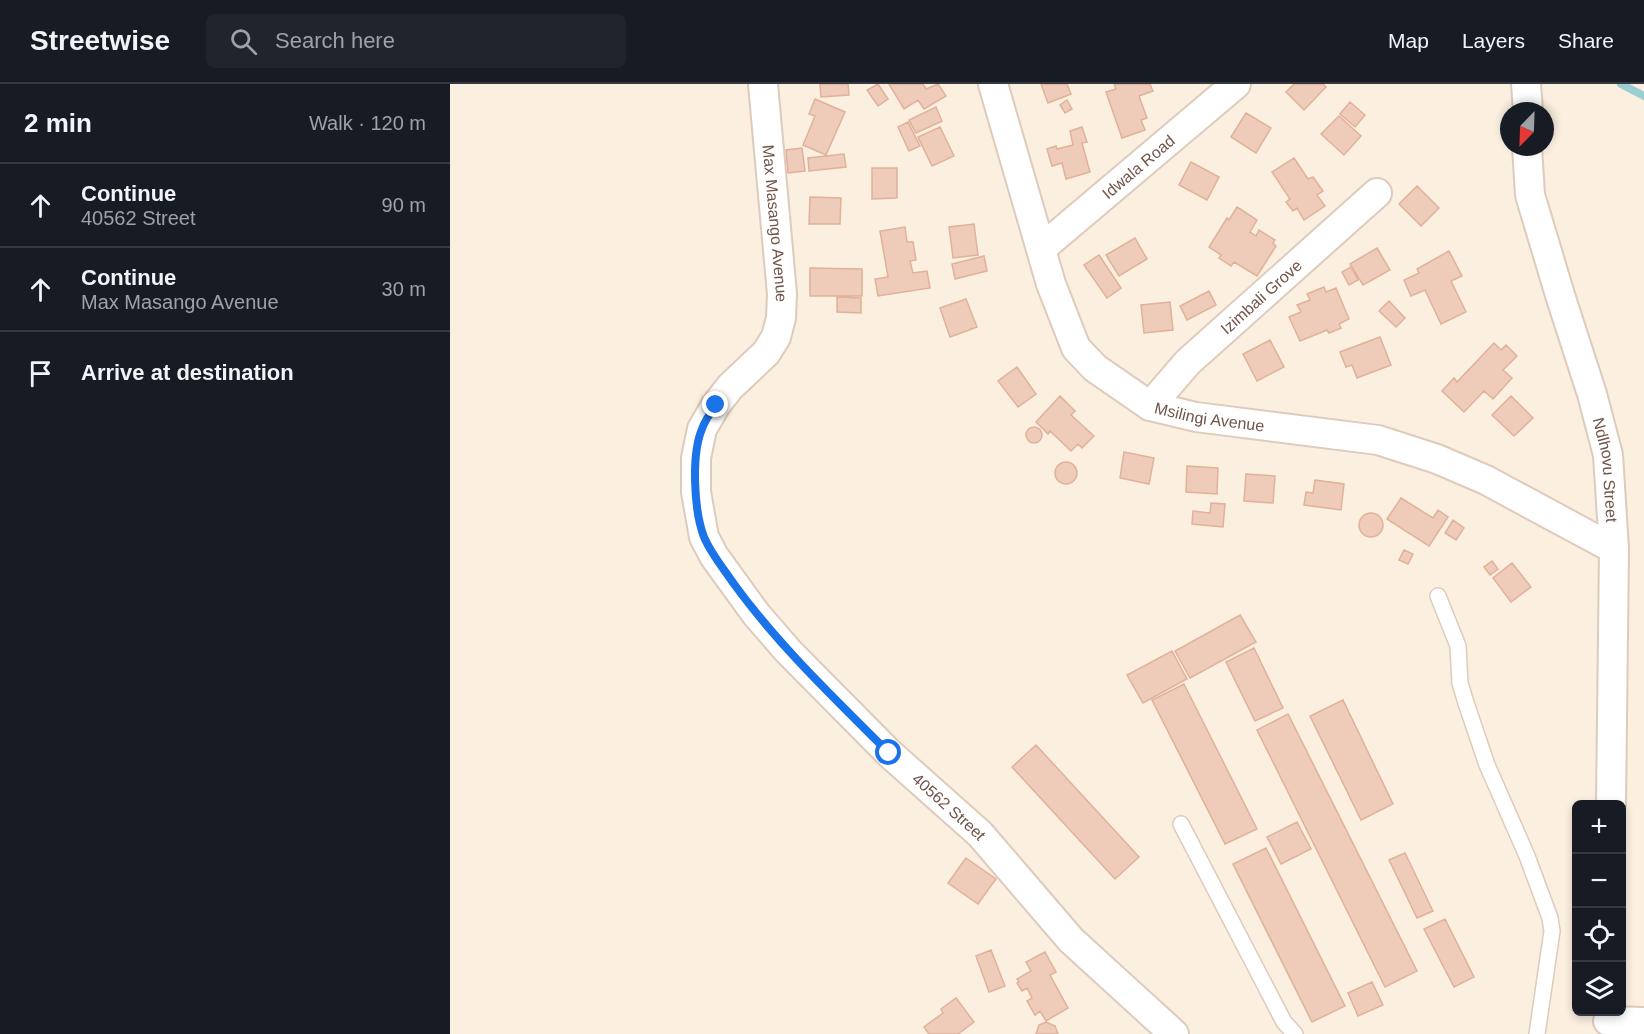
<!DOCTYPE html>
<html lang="en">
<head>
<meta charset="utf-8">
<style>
  :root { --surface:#171b24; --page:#20242c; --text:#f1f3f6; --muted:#9ea1a6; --line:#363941 }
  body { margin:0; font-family:Helvetica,sans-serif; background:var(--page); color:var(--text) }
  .controls { position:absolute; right:18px; bottom:18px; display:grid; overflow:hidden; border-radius:9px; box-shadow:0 3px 9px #0003 }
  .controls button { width:54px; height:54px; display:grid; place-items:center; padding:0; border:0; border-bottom:2px solid var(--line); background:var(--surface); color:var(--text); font:30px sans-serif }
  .compass { position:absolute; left:1050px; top:18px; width:54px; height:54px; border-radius:50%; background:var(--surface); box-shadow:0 3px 9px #0003; rotate:203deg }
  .stop { position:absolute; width:18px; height:18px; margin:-14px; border:4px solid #1a73e8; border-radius:50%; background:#fff }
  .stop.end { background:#1a73e8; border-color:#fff; box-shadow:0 2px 6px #0008 }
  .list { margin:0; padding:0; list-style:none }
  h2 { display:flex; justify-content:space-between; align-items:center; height:78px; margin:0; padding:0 24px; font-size:26px }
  h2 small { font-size:20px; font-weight:400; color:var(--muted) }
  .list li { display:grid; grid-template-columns:39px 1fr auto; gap:18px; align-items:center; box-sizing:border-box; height:84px; padding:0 24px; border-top:2px solid var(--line) }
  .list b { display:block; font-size:22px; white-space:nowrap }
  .list p { margin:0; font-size:20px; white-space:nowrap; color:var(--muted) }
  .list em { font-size:20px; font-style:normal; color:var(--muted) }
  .icon { flex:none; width:33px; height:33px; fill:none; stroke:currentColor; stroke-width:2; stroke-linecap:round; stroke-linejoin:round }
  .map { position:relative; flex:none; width:1194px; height:950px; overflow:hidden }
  header { display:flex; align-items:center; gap:36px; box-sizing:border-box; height:84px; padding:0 30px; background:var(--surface); border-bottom:2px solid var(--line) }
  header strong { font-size:28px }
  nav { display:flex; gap:33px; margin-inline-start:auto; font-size:21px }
  .search { width:420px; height:54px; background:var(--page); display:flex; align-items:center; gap:15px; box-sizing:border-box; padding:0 21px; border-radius:9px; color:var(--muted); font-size:22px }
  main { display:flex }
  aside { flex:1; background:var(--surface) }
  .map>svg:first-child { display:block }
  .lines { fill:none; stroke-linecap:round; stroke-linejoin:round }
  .stream { stroke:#9ccfd4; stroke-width:8 }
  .building { fill:#efcbb9; stroke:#e1b19a; stroke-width:1.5 }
  .service-casing { stroke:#decbbc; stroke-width:18 }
  .minor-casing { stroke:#decbbc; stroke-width:32 }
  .service { stroke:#fff; stroke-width:15 }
  .minor { stroke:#fff; stroke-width:28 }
  .route { stroke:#1a73e8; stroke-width:8 }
  .labels { text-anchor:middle; stroke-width:5; stroke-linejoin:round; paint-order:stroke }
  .street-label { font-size:16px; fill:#705449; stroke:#fef3e5 }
</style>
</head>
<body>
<header>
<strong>Streetwise</strong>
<div class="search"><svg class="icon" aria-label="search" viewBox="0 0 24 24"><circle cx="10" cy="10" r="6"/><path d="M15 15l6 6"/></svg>Search here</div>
<nav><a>Map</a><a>Layers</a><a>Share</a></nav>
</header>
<main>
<aside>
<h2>2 min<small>Walk · 120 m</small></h2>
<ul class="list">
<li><svg class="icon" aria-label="ahead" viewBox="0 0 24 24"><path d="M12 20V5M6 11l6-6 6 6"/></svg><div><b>Continue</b><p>40562 Street</p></div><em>90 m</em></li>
<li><svg class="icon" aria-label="ahead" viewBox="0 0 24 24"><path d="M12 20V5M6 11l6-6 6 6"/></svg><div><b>Continue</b><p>Max Masango Avenue</p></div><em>30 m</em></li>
<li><svg class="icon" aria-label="arrive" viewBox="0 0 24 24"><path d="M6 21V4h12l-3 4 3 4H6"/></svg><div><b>Arrive at destination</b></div></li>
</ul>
</aside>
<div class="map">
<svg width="1194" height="950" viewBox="0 0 1194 950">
  <rect width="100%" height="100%" fill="#fbefe0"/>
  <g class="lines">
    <path class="stream" d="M1171,0L1194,12"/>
  </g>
  <path class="building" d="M370,0H398L399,11L371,13Z
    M428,0L438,15L428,22L417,6Z
    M439,0H473L476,5L488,0L496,12L474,25L468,16L454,25Z
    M591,0H617L621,10L598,19Z
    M664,0H700L703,7L689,12L697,34L691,36L695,46L672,54L656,8L666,5Z
    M844,0H873L876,3L854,26L836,8Z
    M365,15L395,28L376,71L353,61L365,32L359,30Z
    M617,16L622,25L615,29L610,21Z
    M900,18L915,31L905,43L890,30Z
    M486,23L492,37L466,49L459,36Z
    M796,29L821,44L806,69L781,53Z
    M889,32L911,52L894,71L871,50Z
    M458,38L470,62L459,67L448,43Z
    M490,43L504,72L482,82L468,53Z
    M632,43L637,58L632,59L640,88L616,95L612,79L602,82L597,65L606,62L607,65L623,61L620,47Z
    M352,64L355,87L338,89L336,66Z
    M394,70L396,83L359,87L358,74Z
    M844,74L858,95L863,93L873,107L867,111L875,122L854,136L847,124L843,127L836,118L840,115L822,88Z
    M741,78L769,93L757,116L729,101Z
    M422,84H447V114L422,115Z
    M967,102L989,124L971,142L949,120Z
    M360,113L391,114L390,140H359Z
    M787,123L807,136L800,148L806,152L809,146L825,156L823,159L826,162L807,192L784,178L781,182L769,174L771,171L759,163L777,134L779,136Z
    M524,140L528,171L503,174L499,143Z
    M455,143L457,158H463L466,176L460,177L463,189L477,187L480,204L428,212L425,195L438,193L430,147Z
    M685,154L697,175L669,192L656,171Z
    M927,164L940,186L913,201L900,180Z
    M999,167L1012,192L1001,197L1016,228L991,240L975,206L961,212L954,196L969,189L967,185Z
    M649,171L671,204L657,214L634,181Z
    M534,172L537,187L505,195L502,180Z
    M901,183L908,196L899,201L892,188Z
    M360,184L412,185V212H360Z
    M874,203L876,208L886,204L899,235L889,240L891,244L879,249L877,246L850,257L839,233L851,228L847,221L860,216L857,210Z
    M759,207L766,221L737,236L730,222Z
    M387,213L411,214V229L387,228Z
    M516,215L527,243L500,253L490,224Z
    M939,217L955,234L946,243L929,227Z
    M720,218L723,246L694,249L691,221Z
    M930,253L941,281L907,294L902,281L896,283L890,268Z
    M820,256L834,283L807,297L793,270Z
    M1044,259L1051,266L1056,261L1067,272L1053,286L1062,294L1043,315L1034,307L1014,328L992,307L1004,294L1007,298Z
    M567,283L586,310L568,323L548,297Z
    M610,312L625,327L621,331L644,352L632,364L628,360L621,367L600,347L598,350L586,338Z
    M1061,312L1083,334L1064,352L1042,331Z
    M576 351a8 8 0 1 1 16 0a8 8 0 1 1-16 0Z
    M674,368L704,374L699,400L670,394Z
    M605 389a11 11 0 1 1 22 0a11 11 0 1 1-22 0Z
    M737,382L768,384L767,410L736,408Z
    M796,390L825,392L823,419L794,417Z
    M865,396L894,400L891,426L854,421L856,408L863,409Z
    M951,414L983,434L988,426L998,433L979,462L937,435Z
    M761,419L775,420L773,443L742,440L743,427L760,429Z
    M909 441a12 12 0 1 1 24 0a12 12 0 1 1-24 0Z
    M1003,436L1014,444L1006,456L995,449Z
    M954,466L963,470L958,480L949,476Z
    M1042,477L1048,485L1040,491L1034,483Z
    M1062,479L1081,503L1061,518L1043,494Z
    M790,531L806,558L740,594L725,567Z
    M804,564L833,624L805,637L776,578Z
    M722,567L737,595L693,619L677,591Z
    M734,600L807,745L775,760L702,616Z
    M893,616L943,720L911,736L860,632Z
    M838,630L967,887L935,903L807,646Z
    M586,661L689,773L665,795L562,683Z
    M847,738L861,765L831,780L817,753Z
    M816,764L895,922L862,938L783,780Z
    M955,769L983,827L967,834L939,776Z
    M516,774L546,795L528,820L498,799Z
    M995,835L1024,893L1004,903L974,845Z
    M541,866L555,902L539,908L526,872Z
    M595,868L606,888L600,891L618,924L596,937L590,927L585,931L577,917L582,914L577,904L572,907L567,899L569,898L567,895L581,887L576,878Z
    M922,898L933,921L908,932L898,909Z
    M506,914L524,938L508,950H479L474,943L493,929L491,925Z
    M596,938L605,942L608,950H586L589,941Z"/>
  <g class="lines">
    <defs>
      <path id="service" d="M988,512L1008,562L1010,599L1016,619L1037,681L1077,772L1100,834L1102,847L1087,950
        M731,740L834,938L845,950"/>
      <g id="minor">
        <path id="s1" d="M313,0L332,210L331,234L326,253L316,269L280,303L266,321L252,345L246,374V408L254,453L264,472L306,530L338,567L439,669L530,750L621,856L724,950"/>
        <path id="s2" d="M543,0L601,200L626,264L645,284L700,322L746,333L928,356L987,375L1036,396L1164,465"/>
        <path d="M1076,0L1078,27"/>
        <path id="s3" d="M1077,63L1080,111L1110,211L1142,310L1158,371L1164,465L1161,720"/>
        <path id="s4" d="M592,164L786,0"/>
        <path id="s5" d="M700,322L738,278L927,109"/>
        <path d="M1158,937L1194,938"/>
      </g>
    </defs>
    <use href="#service" class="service-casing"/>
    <use href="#minor" class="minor-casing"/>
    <use href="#service" class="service"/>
    <use href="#minor" class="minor"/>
  </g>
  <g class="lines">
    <path class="route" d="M266,321C261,328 255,336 252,345C241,371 244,427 254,453C261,470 274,485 284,500C329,562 385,615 439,669"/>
  </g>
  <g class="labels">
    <g class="street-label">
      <text dy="6" stroke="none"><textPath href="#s4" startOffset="126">Idwala Road</textPath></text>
      <text dy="6" stroke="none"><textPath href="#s1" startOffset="140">Max Masango Avenue</textPath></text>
      <text dy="6" stroke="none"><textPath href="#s5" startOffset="156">Izimbali Grove</textPath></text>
      <text dy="6" stroke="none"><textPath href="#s2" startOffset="432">Msilingi Avenue</textPath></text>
      <text dy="6" stroke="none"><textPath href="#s3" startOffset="334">Ndlhovu Street</textPath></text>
      <text dy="6" stroke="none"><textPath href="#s1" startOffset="849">40562 Street</textPath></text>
    </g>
  </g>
</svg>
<div class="controls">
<button>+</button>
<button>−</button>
<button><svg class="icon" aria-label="locate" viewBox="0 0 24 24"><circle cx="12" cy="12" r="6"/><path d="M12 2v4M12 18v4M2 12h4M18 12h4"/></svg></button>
<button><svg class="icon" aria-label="layers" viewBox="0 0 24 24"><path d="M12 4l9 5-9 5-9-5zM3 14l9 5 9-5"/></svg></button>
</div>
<svg class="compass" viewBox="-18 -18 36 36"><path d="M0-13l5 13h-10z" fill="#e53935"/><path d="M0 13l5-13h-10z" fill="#9ea1a6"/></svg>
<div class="stop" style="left:439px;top:669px"></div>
<div class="stop end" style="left:266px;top:321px"></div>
</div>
</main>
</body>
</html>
